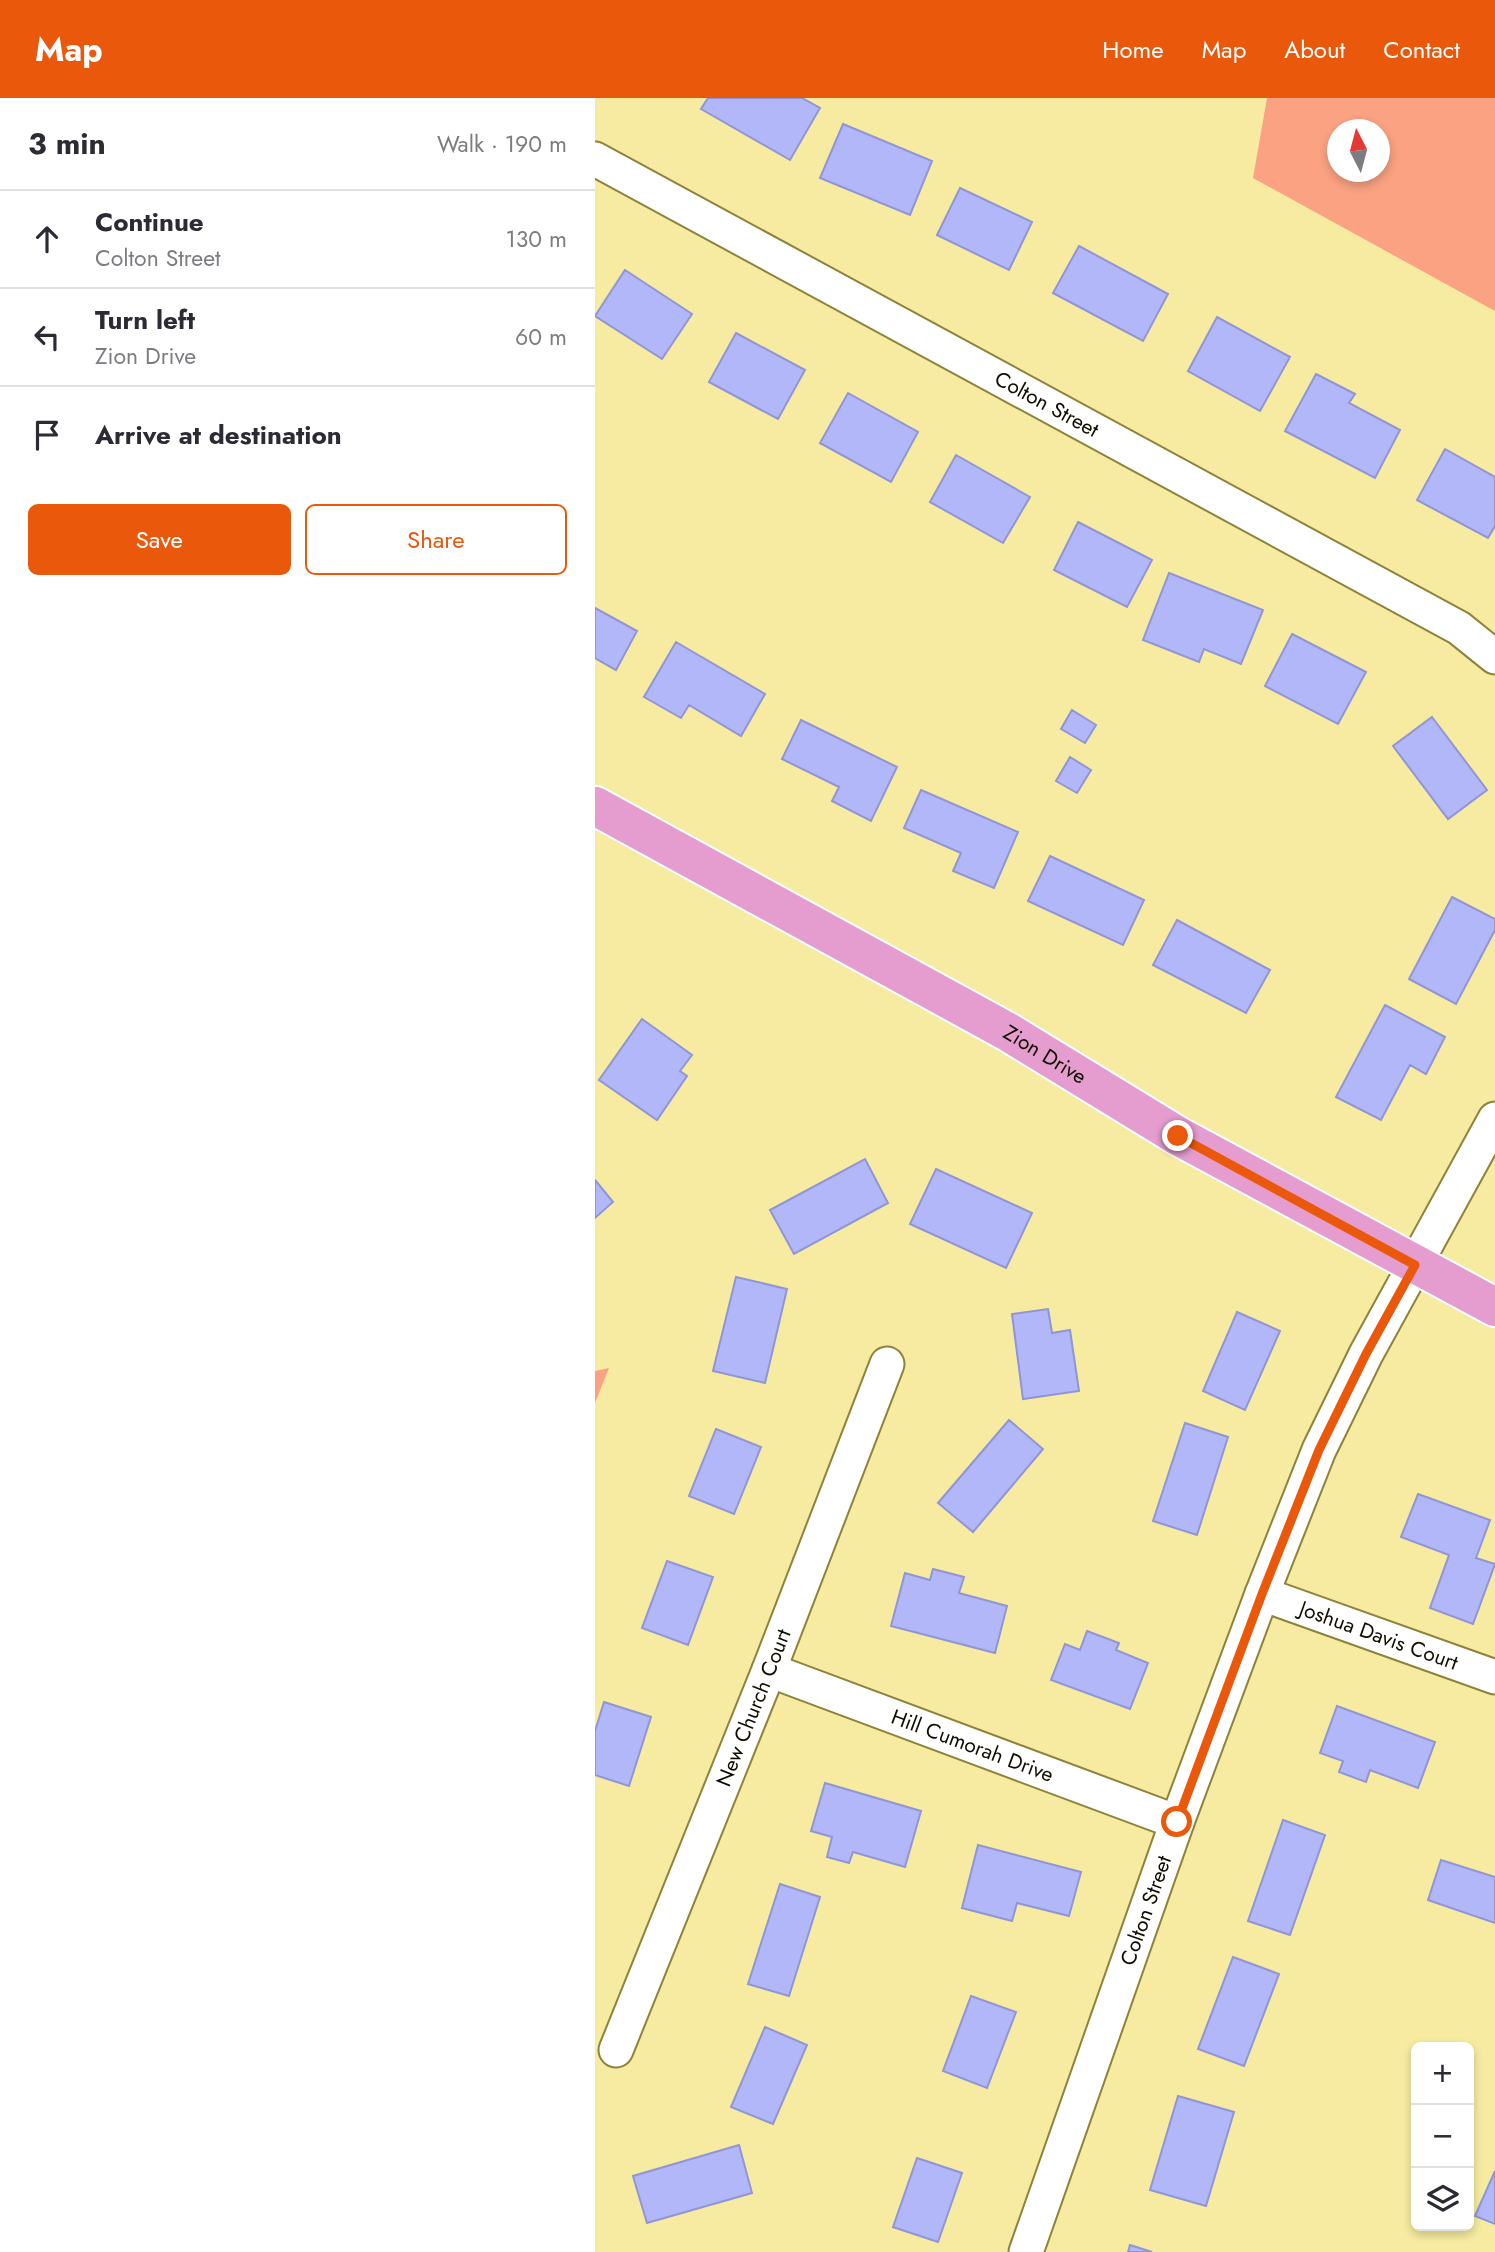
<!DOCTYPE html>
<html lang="en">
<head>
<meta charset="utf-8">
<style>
  :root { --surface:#fff; --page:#f7f7f7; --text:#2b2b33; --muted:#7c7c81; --line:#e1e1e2; --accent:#ea580c }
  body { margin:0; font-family:Jost,sans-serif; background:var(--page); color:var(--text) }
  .controls { position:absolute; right:21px; bottom:21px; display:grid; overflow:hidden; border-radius:10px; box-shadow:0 4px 10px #0003 }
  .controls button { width:63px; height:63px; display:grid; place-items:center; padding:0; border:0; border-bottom:2px solid var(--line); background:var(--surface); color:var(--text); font:35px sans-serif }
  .compass { position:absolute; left:732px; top:21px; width:63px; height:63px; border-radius:50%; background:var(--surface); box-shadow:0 4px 10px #0003; rotate:354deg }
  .stop { position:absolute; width:21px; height:21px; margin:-16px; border:5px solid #ea580c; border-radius:50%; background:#fff }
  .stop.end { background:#ea580c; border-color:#fff; box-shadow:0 2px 7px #0008 }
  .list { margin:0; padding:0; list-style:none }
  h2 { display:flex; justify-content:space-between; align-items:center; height:91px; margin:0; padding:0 28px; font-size:30px }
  h2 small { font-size:23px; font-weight:400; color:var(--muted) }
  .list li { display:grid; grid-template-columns:46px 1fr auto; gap:21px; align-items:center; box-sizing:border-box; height:98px; padding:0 28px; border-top:2px solid var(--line) }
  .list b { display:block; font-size:26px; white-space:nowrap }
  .list p { margin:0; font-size:23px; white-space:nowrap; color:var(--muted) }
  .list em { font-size:23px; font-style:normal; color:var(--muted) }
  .actions { display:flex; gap:14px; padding:21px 28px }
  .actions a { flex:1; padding:16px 0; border:2px solid var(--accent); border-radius:10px; text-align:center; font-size:24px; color:var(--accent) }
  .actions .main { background:var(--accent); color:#fff }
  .icon { flex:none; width:38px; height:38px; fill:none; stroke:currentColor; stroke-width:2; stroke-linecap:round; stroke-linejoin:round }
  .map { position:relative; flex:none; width:900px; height:2154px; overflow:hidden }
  header { display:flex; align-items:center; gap:42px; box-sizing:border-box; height:98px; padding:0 35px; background:var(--accent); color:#fff }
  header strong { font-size:33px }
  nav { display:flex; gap:38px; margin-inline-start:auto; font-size:24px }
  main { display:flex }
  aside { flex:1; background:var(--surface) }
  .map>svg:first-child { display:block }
  .green { fill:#faa282; fill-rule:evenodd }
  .building { fill:#b2b7fa; stroke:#9095d5; stroke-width:2 }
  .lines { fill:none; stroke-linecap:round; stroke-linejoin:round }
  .minor-casing { stroke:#8e833b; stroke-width:37 }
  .major-casing { stroke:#fff; stroke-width:42 }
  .minor { stroke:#fff; stroke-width:33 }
  .major { stroke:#e59dcf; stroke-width:38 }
  .route { stroke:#ea580c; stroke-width:9 }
  .labels { text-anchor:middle; stroke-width:5; stroke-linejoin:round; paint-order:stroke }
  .street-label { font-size:21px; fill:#100d00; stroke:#f6eba1 }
</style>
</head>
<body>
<header>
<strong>Map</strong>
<nav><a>Home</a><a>Map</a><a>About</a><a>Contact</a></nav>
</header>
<main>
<aside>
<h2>3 min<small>Walk · 190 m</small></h2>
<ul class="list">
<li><svg class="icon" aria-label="ahead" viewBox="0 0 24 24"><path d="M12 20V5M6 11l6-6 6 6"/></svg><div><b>Continue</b><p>Colton Street</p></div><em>130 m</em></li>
<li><svg class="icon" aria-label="left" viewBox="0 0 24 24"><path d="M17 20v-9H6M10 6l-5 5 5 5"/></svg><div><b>Turn left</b><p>Zion Drive</p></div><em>60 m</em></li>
<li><svg class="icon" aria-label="arrive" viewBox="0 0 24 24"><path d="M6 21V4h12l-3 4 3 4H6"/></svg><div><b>Arrive at destination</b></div></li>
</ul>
<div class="actions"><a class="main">Save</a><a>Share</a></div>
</aside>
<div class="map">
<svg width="900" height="2154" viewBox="0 0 900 2154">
  <rect width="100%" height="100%" fill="#f6eba1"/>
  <path class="green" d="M672,0H900V213L658,80ZM743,32H785V74H743Z
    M14,1270L0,1305V1273Z"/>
  <path class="building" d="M113,0H207L225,10L195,62L106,11Z
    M248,26L337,63L315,117L225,80Z
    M365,90L437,124L414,172L342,137Z
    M484,148L573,196L548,243L458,195Z
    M30,172L97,216L67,261L0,218Z
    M622,219L695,259L665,313L593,273Z
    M141,235L210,272L183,321L114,284Z
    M721,276L760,296L754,305L805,332L780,380L690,333Z
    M253,295L323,334L296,384L225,345Z
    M850,351L900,379V428L893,440L822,402Z
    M361,357L435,399L408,445L335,404Z
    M483,424L557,462L532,509L459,472Z
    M574,475L668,512L646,566L609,551L604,564L548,542Z
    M0,510L42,533L21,572L0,560Z
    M697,536L771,574L743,626L670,588Z
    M81,544L170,596L146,638L94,607L86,620L49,599Z
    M477,612L501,627L490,645L466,631Z
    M837,619L892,692L853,721L798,648Z
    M206,622L302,669L276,723L237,703L244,689L187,661Z
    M475,659L496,672L482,695L461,683Z
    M326,692L423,734L399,790L358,773L366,755L309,730Z
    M455,758L549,802L528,847L433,803Z
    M857,799L900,821V832L861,906L814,881Z
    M582,822L675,872L651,915L558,867Z
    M790,907L850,939L831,976L815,967L786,1022L741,999Z
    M47,921L97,957L85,973L92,978L62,1022L4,982Z
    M270,1061L293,1105L199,1156L175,1112Z
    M341,1071L437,1115L411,1170L315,1126Z
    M0,1082L18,1104L0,1120Z
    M141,1179L192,1191L170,1285L118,1273Z
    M453,1211L457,1235L475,1232L484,1293L428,1301L417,1216Z
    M642,1214L685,1233L650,1312L608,1293Z
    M414,1322L448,1351L378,1434L343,1405Z
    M590,1325L633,1339L602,1437L558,1423Z
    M121,1331L166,1349L139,1416L94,1398Z
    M823,1396L895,1422L881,1460L900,1466L878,1526L835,1510L854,1457L806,1439Z
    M72,1463L118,1479L93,1547L47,1530Z
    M338,1471L369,1479L364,1495L412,1508L400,1555L296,1528L310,1475L335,1482Z
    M492,1533L524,1545L521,1552L553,1565L535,1611L456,1582L470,1546L485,1552Z
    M9,1604L56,1619L34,1688L0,1677V1633Z
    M742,1608L840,1644L823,1690L775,1672L771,1684L744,1674L748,1663L725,1655Z
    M230,1685L326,1713L310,1769L258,1754L254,1765L232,1759L237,1739L216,1733Z
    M688,1722L730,1737L695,1837L653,1823Z
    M383,1747L486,1774L474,1818L422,1805L417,1823L367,1810Z
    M846,1762L900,1779V1825L833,1802Z
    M185,1786L225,1799L194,1898L153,1886Z
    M638,1859L684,1876L649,1968L603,1951Z
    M376,1898L421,1914L392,1990L348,1973Z
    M170,1929L212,1947L178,2026L136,2009Z
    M583,1998L639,2014L611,2108L555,2092Z
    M144,2047L157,2095L52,2125L38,2078Z
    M322,2060L367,2075L343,2144L298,2129Z
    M900,2073V2126L880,2118Z
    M535,2147L557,2154H533Z"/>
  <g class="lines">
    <defs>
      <g id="minor">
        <path id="s1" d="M0,61L864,530L900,559"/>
        <path id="s2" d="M667,1496L900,1579"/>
        <path id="s3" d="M174,1572L582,1724"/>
        <path id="s4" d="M21,1952L174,1572L292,1266"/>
        <path id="s5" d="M431,2154L582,1724L667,1496L724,1352L771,1256L900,1021"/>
      </g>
      <g id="major">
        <path id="s6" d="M0,708L413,934L583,1038L900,1209"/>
      </g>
    </defs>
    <use href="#minor" class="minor-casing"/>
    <use href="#major" class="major-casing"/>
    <use href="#minor" class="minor"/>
    <use href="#major" class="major"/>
  </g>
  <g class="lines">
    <path class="route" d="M582,1724L667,1496L724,1352L771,1256L820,1167L583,1038"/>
  </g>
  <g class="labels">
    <g class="street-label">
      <text dy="7" stroke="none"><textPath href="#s1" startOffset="514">Colton Street</textPath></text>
      <text dy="7" stroke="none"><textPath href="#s6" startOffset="514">Zion Drive</textPath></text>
      <text dy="7" stroke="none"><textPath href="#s2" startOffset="124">Joshua Davis Court</textPath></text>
      <text dy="7" stroke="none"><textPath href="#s4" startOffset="369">New Church Court</textPath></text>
      <text dy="7" stroke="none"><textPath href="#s3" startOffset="217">Hill Cumorah Drive</textPath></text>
      <text dy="7" stroke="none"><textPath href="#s5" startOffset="362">Colton Street</textPath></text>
    </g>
  </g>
</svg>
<div class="controls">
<button>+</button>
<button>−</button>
<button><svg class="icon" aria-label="layers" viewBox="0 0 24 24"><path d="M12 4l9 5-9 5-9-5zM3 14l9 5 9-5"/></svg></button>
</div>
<svg class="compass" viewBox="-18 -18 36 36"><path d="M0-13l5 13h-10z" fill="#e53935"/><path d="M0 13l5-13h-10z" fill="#7c7c81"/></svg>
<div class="stop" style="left:582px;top:1724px"></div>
<div class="stop end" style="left:583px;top:1038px"></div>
</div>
</main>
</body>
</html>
